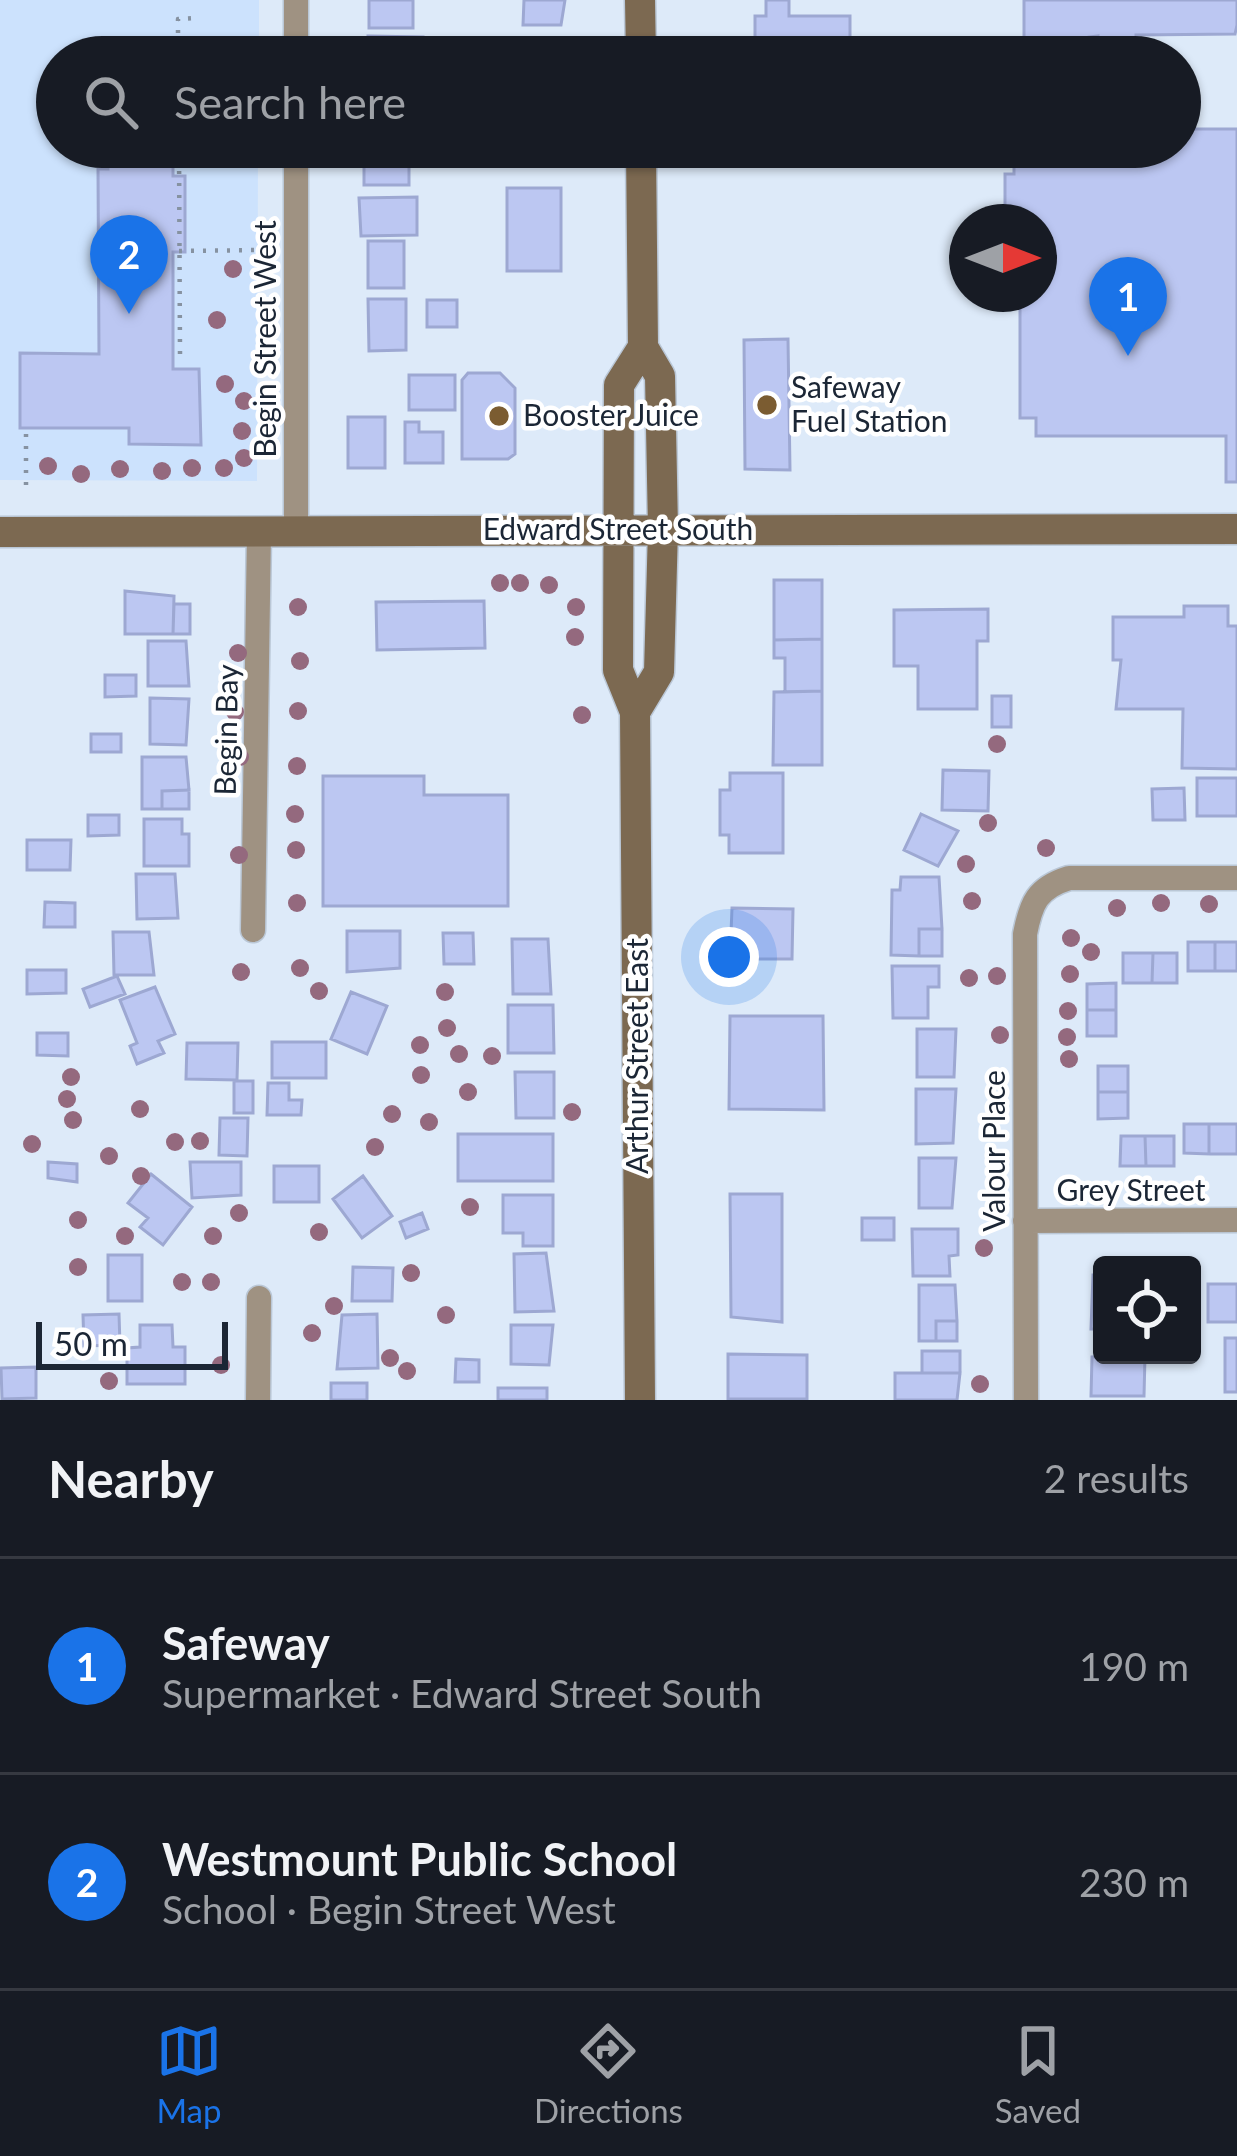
<!DOCTYPE html>
<html lang="en">
<head>
<meta charset="utf-8">
<style>
  :root { --surface:#171b24; --page:#242831; --text:#f1f3f6; --muted:#9ea1a6; --line:#363941; --accent:#1a73e8 }
  body { margin:0; font-family:Lato,sans-serif; background:var(--page); color:var(--text) }
  .controls { position:absolute; right:36px; bottom:36px; display:grid; overflow:hidden; border-radius:12px; box-shadow:0 3px 9px #0004 }
  .controls button { width:108px; height:108px; display:grid; place-items:center; padding:0; border:0; border-bottom:3px solid var(--line); background:var(--surface); color:var(--text); font:60px sans-serif }
  .compass { position:absolute; left:949px; top:204px; width:108px; height:108px; border-radius:50%; background:var(--surface); box-shadow:0 3px 9px #0004; rotate:90deg }
  .scale { position:absolute; left:36px; bottom:30px; width:192px; box-sizing:border-box; padding-left:12px; border:6px solid #1b2635; border-top:0; font-size:33px; line-height:42px; white-space:nowrap; color:#1b2635; -webkit-text-stroke:9px #fff; paint-order:stroke }
  .you { position:absolute; left:729px; top:957px; width:42px; height:42px; margin:-30px; border:9px solid #fff; border-radius:50%; background:#1a73e8; box-shadow:0 0 0 18px #1a73e833 }
  .badge { display:grid; place-items:center; width:78px; height:78px; border-radius:50%; background:var(--accent); color:#fff; font-size:39px; font-weight:700 }
  .pin { position:absolute; translate:-50% -99px; filter:drop-shadow(0 3px 6px #0008) }
  .pin::after { content:''; position:absolute; top:63px; width:42px; height:36px; background:inherit; clip-path:polygon(0 0,100% 0,50% 100%) }
  .list { margin:0; padding:0; list-style:none }
  h2 { display:flex; justify-content:space-between; align-items:center; height:156px; margin:0; padding:0 48px; font-size:51px }
  h2 small { font-size:39px; font-weight:400; color:var(--muted) }
  .list li { display:grid; grid-template-columns:78px 1fr auto; gap:36px; align-items:center; box-sizing:border-box; height:216px; padding:0 48px; border-top:3px solid var(--line) }
  .list b { display:block; font-size:45px; white-space:nowrap }
  .list p { margin:0; font-size:39px; white-space:nowrap; color:var(--muted) }
  .list em { font-size:39px; font-style:normal; color:var(--muted) }
  .icon { flex:none; width:66px; height:66px; fill:none; stroke:currentColor; stroke-width:2; stroke-linecap:round; stroke-linejoin:round }
  .map { position:relative; flex:none; width:1237px; height:1400px; overflow:hidden }
  .search { position:absolute; background:var(--surface); box-shadow:0 3px 9px #0004; left:36px; right:36px; top:36px; height:132px; display:flex; align-items:center; gap:30px; box-sizing:border-box; padding:0 42px; border-radius:66px; color:var(--muted); font-size:45px }
  .sheet { height:588px; background:var(--surface) }
  nav { display:flex; justify-content:space-around; align-items:center; box-sizing:border-box; height:168px; border-top:3px solid var(--line); background:var(--surface); font-size:33px; color:var(--muted) }
  nav a { display:grid; justify-items:center; gap:6px }
  nav .on { color:var(--accent) }
  .map>svg:first-child { display:block }
  .built { fill:#cce2fd }
  .building { fill:#bcc7f2; stroke:#9da8d2; stroke-width:3 }
  .lines { fill:none; stroke-linecap:round; stroke-linejoin:round }
  .minor-casing { stroke:#bac7d6; stroke-width:27 }
  .secondary-casing { stroke:#bac7d6; stroke-width:33 }
  .path { stroke:#8692a1; stroke-width:4.5; stroke-dasharray:3 9; stroke-linecap:butt }
  .minor { stroke:#9f9282; stroke-width:24 }
  .secondary { stroke:#7c6951; stroke-width:30 }
  .tree { fill:#94697e }
  .poi-dot { fill:#7b5c31; stroke:#fff; stroke-width:4.5 }
  .labels { text-anchor:middle; stroke-width:9; stroke-linejoin:round; paint-order:stroke }
  .street-label { font-size:30px; fill:#1b2635; stroke:#fff }
  .poi-label { font-size:30px; fill:#1b2635; stroke:#fff; text-anchor:start }
</style>
</head>
<body>
<div class="map">
<svg width="1237" height="1400" viewBox="0 0 1237 1400">
  <rect width="100%" height="100%" fill="#ddeaf9"/>
  <path class="built" d="M0,0H259V57H57V147H258L257,481L0,480Z"/>
  <path class="building" d="M369,0H413V28H369Z
    M524,0H565L561,25H523Z
    M766,0H789V16H850V57H755V16H766Z
    M1024,0H1237V25L1235,34L1136,35V55H1098V36L1089,37L1090,55H1024Z
    M368,36L423,37L422,57H368Z
    M520,44H564V57H520Z
    M1180,129H1237V482H1226V436H1036V418H1020V294H1039V222H1017V213H1005V174H1014V147H1180Z
    M108,147H173V176H185V252H173V369H199L201,445L129,444V428H20V353L99,354L98,169H108Z
    M364,154H401V162H409V185H364Z
    M507,188H561V271H507Z
    M417,197V235L361,236L359,198Z
    M368,241H404V288H368Z
    M368,299H406V350L369,351Z
    M427,300H457V327H427Z
    M788,339L790,470L745,469L744,340Z
    M468,373H500L515,388V454L508,459H462V380Z
    M409,375H455V410H409Z
    M348,417H385V468H348Z
    M405,422H419V432H443V463H405Z
    M774,580H822V639L774,640Z
    M125,591L174,596L173,634H125Z
    M484,601L485,648L377,650L376,602Z
    M174,604H190V634H173Z
    M1184,606H1228V626H1237V769L1182,768L1183,709H1116L1121,660H1113V617H1184Z
    M988,609V641H977V709H918V666H894V610Z
    M822,639V691L785,692V658H774V640Z
    M148,641H186L189,686H148Z
    M105,675H136V696L105,697Z
    M822,691V765H773L774,692Z
    M992,696H1011V727H992Z
    M150,698L189,699L186,745L150,744Z
    M91,734H121V752H91Z
    M142,757H186L189,790L162,791V809H142Z
    M943,770L989,771L988,811L942,810Z
    M730,773H783V853H729V835H720V790H730Z
    M323,776H424V795H508V906H323Z
    M1197,778H1237V816H1197Z
    M1184,788L1185,820H1153L1152,789Z
    M189,790V809H162V791Z
    M921,814L958,831L938,866L904,850Z
    M88,815H119V835L88,836Z
    M144,819H182V834H189V866H144Z
    M27,840H71L70,870H27Z
    M136,874H175L178,918L137,919Z
    M901,877H939L942,929H919V956L891,955L892,890H900Z
    M45,902L75,903V927H44Z
    M732,908L793,909L792,959H730Z
    M919,929H942V956H919Z
    M347,931H400V968L347,972Z
    M113,932H149L154,975H114Z
    M443,933H473L474,964H444Z
    M512,939H548L551,994H513Z
    M1188,942H1215V971H1188Z
    M1215,942H1237V971H1215Z
    M1123,953H1153L1152,983H1123Z
    M1153,953H1177V983H1152Z
    M892,966H939V987H928V1018H893Z
    M27,970H66V993L27,994Z
    M117,976L125,994L90,1007L83,989Z
    M1116,983V1010H1087V984Z
    M155,987L175,1034L158,1041L164,1053L137,1064L130,1046L137,1043L120,1000Z
    M351,992L387,1006L367,1054L331,1039Z
    M508,1005H553L554,1053H508Z
    M1087,1010H1116V1036H1087Z
    M730,1016H823L824,1110L729,1109Z
    M917,1029H956L954,1077H917Z
    M37,1033H68V1056L37,1055Z
    M272,1042H326V1078H272Z
    M187,1043H238L237,1080L186,1079Z
    M1098,1066H1128V1092H1098Z
    M515,1072H554V1118H516Z
    M234,1081H253V1113H234Z
    M268,1083H289V1100H302L301,1115H267Z
    M916,1089H956L953,1143L916,1144Z
    M1098,1092H1128V1118L1098,1119Z
    M220,1118H248L247,1156L219,1155Z
    M1184,1124H1209V1154L1184,1153Z
    M1209,1124H1237V1154H1209Z
    M458,1134H553V1181H458Z
    M1121,1136H1145L1146,1166H1120Z
    M1145,1136H1174V1166H1146Z
    M919,1158H956L952,1208H919Z
    M48,1162L77,1164V1182L48,1178Z
    M190,1162H241V1195L192,1198Z
    M274,1166H319V1202H274Z
    M151,1174L192,1207L163,1245L140,1227L148,1218L128,1203Z
    M363,1176L392,1216L362,1238L333,1199Z
    M730,1194H782V1322L731,1317Z
    M503,1195H553V1246H523V1233H503Z
    M422,1213L428,1229L406,1238L400,1222Z
    M862,1218H894V1240H862Z
    M912,1229H958V1255L949,1256L950,1276H913Z
    M546,1253L554,1311L515,1312L514,1254Z
    M108,1255H142V1301H108Z
    M353,1267L393,1268L392,1301H352Z
    M1093,1275H1102V1329H1091Z
    M1208,1284H1237V1322H1208Z
    M919,1285H955L957,1321H936V1341H919Z
    M119,1314L120,1345L84,1346L83,1315Z
    M377,1314L378,1368L337,1369L342,1315Z
    M936,1321H957V1341H936Z
    M140,1325H172L173,1347H185V1384H127V1348L140,1347Z
    M511,1325H553L549,1365L511,1364Z
    M1225,1338H1237V1392H1225Z
    M922,1351H960V1373H922Z
    M728,1354L807,1355V1399H728Z
    M1123,1356H1145L1144,1396H1091L1092,1357Z
    M456,1359L479,1360V1382H455Z
    M36,1367V1398L2,1399L1,1368Z
    M895,1373H960L957,1400H895Z
    M331,1383H367V1400H331Z
    M498,1388H547V1400H498Z"/>
  <g class="lines">
    <defs>
      <path id="minor" d="M296,0V57
        M296,147V531
        M253,930L259,531
        M1025,1221L1237,1220
        M258,1400L259,1298
        M1026,1400L1025,934C1031,903 1037,888 1069,878H1237"/>
      <path id="secondary" d="M640,0L641,57
        M0,532L1237,529
        M635,712L659,672L663,529L660,376L643,347L641,147
        M640,1400L635,712L618,670L619,385L643,347"/>
    </defs>
    <use href="#minor" class="minor-casing"/>
    <use href="#secondary" class="secondary-casing"/>
    <path class="path" d="M178,57V19L197,18
      M179,147L180,354
      M179,251L261,250
      M26,434V486"/>
    <use href="#minor" class="minor"/>
    <use href="#secondary" class="secondary"/>
  </g>
  <g class="tree">
    <circle cx="233" cy="269" r="9"/>
    <circle cx="217" cy="320" r="9"/>
    <circle cx="225" cy="384" r="9"/>
    <circle cx="244" cy="401" r="9"/>
    <circle cx="242" cy="431" r="9"/>
    <circle cx="244" cy="458" r="9"/>
    <circle cx="48" cy="466" r="9"/>
    <circle cx="192" cy="468" r="9"/>
    <circle cx="224" cy="468" r="9"/>
    <circle cx="120" cy="469" r="9"/>
    <circle cx="162" cy="471" r="9"/>
    <circle cx="81" cy="474" r="9"/>
    <circle cx="500" cy="583" r="9"/>
    <circle cx="520" cy="583" r="9"/>
    <circle cx="549" cy="585" r="9"/>
    <circle cx="298" cy="607" r="9"/>
    <circle cx="576" cy="607" r="9"/>
    <circle cx="575" cy="637" r="9"/>
    <circle cx="238" cy="653" r="9"/>
    <circle cx="300" cy="661" r="9"/>
    <circle cx="298" cy="711" r="9"/>
    <circle cx="235" cy="712" r="9"/>
    <circle cx="582" cy="715" r="9"/>
    <circle cx="997" cy="744" r="9"/>
    <circle cx="240" cy="757" r="9"/>
    <circle cx="297" cy="766" r="9"/>
    <circle cx="295" cy="814" r="9"/>
    <circle cx="988" cy="823" r="9"/>
    <circle cx="1046" cy="848" r="9"/>
    <circle cx="296" cy="850" r="9"/>
    <circle cx="239" cy="855" r="9"/>
    <circle cx="966" cy="864" r="9"/>
    <circle cx="972" cy="901" r="9"/>
    <circle cx="297" cy="903" r="9"/>
    <circle cx="1161" cy="903" r="9"/>
    <circle cx="1209" cy="904" r="9"/>
    <circle cx="1117" cy="908" r="9"/>
    <circle cx="1071" cy="938" r="9"/>
    <circle cx="1091" cy="952" r="9"/>
    <circle cx="300" cy="968" r="9"/>
    <circle cx="241" cy="972" r="9"/>
    <circle cx="1070" cy="974" r="9"/>
    <circle cx="997" cy="976" r="9"/>
    <circle cx="969" cy="978" r="9"/>
    <circle cx="319" cy="991" r="9"/>
    <circle cx="445" cy="992" r="9"/>
    <circle cx="1068" cy="1011" r="9"/>
    <circle cx="447" cy="1028" r="9"/>
    <circle cx="1000" cy="1035" r="9"/>
    <circle cx="1067" cy="1037" r="9"/>
    <circle cx="420" cy="1045" r="9"/>
    <circle cx="459" cy="1054" r="9"/>
    <circle cx="492" cy="1056" r="9"/>
    <circle cx="1069" cy="1059" r="9"/>
    <circle cx="421" cy="1075" r="9"/>
    <circle cx="71" cy="1077" r="9"/>
    <circle cx="468" cy="1092" r="9"/>
    <circle cx="67" cy="1099" r="9"/>
    <circle cx="140" cy="1109" r="9"/>
    <circle cx="572" cy="1112" r="9"/>
    <circle cx="392" cy="1114" r="9"/>
    <circle cx="73" cy="1120" r="9"/>
    <circle cx="429" cy="1122" r="9"/>
    <circle cx="200" cy="1141" r="9"/>
    <circle cx="175" cy="1142" r="9"/>
    <circle cx="32" cy="1144" r="9"/>
    <circle cx="375" cy="1147" r="9"/>
    <circle cx="109" cy="1156" r="9"/>
    <circle cx="141" cy="1176" r="9"/>
    <circle cx="470" cy="1207" r="9"/>
    <circle cx="239" cy="1213" r="9"/>
    <circle cx="78" cy="1220" r="9"/>
    <circle cx="319" cy="1232" r="9"/>
    <circle cx="125" cy="1236" r="9"/>
    <circle cx="213" cy="1236" r="9"/>
    <circle cx="984" cy="1248" r="9"/>
    <circle cx="78" cy="1267" r="9"/>
    <circle cx="411" cy="1273" r="9"/>
    <circle cx="182" cy="1282" r="9"/>
    <circle cx="211" cy="1282" r="9"/>
    <circle cx="334" cy="1306" r="9"/>
    <circle cx="446" cy="1315" r="9"/>
    <circle cx="312" cy="1333" r="9"/>
    <circle cx="390" cy="1358" r="9"/>
    <circle cx="221" cy="1365" r="9"/>
    <circle cx="407" cy="1371" r="9"/>
    <circle cx="109" cy="1381" r="9"/>
    <circle cx="980" cy="1384" r="9"/>
  </g>
  <g class="poi-dot">
    <circle cx="767" cy="405" r="12"/>
    <circle cx="499" cy="416" r="12"/>
  </g>
  <g class="labels">
    <g class="street-label">
      <text transform="translate(266 339) rotate(-90)" y="10">Begin Street West</text>
      <text x="618" y="540">Edward Street South</text>
      <text transform="translate(227 730) rotate(-89)" y="10">Begin Bay</text>
      <text transform="translate(638 1056) rotate(-90)" y="10">Arthur Street East</text>
      <text transform="translate(995 1151) rotate(-90)" y="10">Valour Place</text>
      <text x="1131" y="1201">Grey Street</text>
    </g>
    <g class="poi-label">
      <text x="791" y="398">Safeway<tspan x="791" dy="34">Fuel Station</tspan></text>
      <text x="523" y="426">Booster Juice</text>
    </g>
  </g>
</svg>
<div class="controls">
<button><svg class="icon" aria-label="locate" viewBox="0 0 24 24"><circle cx="12" cy="12" r="6"/><path d="M12 2v4M12 18v4M2 12h4M18 12h4"/></svg></button>
</div>
<svg class="compass" viewBox="-18 -18 36 36"><path d="M0-13l5 13h-10z" fill="#e53935"/><path d="M0 13l5-13h-10z" fill="#9ea1a6"/></svg>
<div class="scale">50 m</div>
<div class="you"></div>
<div class="pin badge" style="left:1128px;top:356px">1</div>
<div class="pin badge" style="left:129px;top:314px">2</div>
<div class="search"><svg class="icon" aria-label="search" viewBox="0 0 24 24"><circle cx="10" cy="10" r="6"/><path d="M15 15l6 6"/></svg>Search here</div>
</div>
<section class="sheet">
<h2>Nearby<small>2 results</small></h2>
<ul class="list">
<li><span class="badge">1</span><div><b>Safeway</b><p>Supermarket · Edward Street South</p></div><em>190 m</em></li>
<li><span class="badge">2</span><div><b>Westmount Public School</b><p>School · Begin Street West</p></div><em>230 m</em></li>
</ul>
</section>
<nav>
<a class="on"><svg class="icon" aria-label="map" viewBox="0 0 24 24"><path d="M3 6l6-2 6 2 6-2v14l-6 2-6-2-6 2zM9 4v14M15 6v14"/></svg>Map</a>
<a><svg class="icon" aria-label="directions" viewBox="0 0 24 24"><path d="M12 3l9 9-9 9-9-9zM9 14v-3h6M13 9l2 2-2 2"/></svg>Directions</a>
<a><svg class="icon" aria-label="saved" viewBox="0 0 24 24"><path d="M7 4h10v16l-5-4-5 4z"/></svg>Saved</a>
</nav>
</body>
</html>
